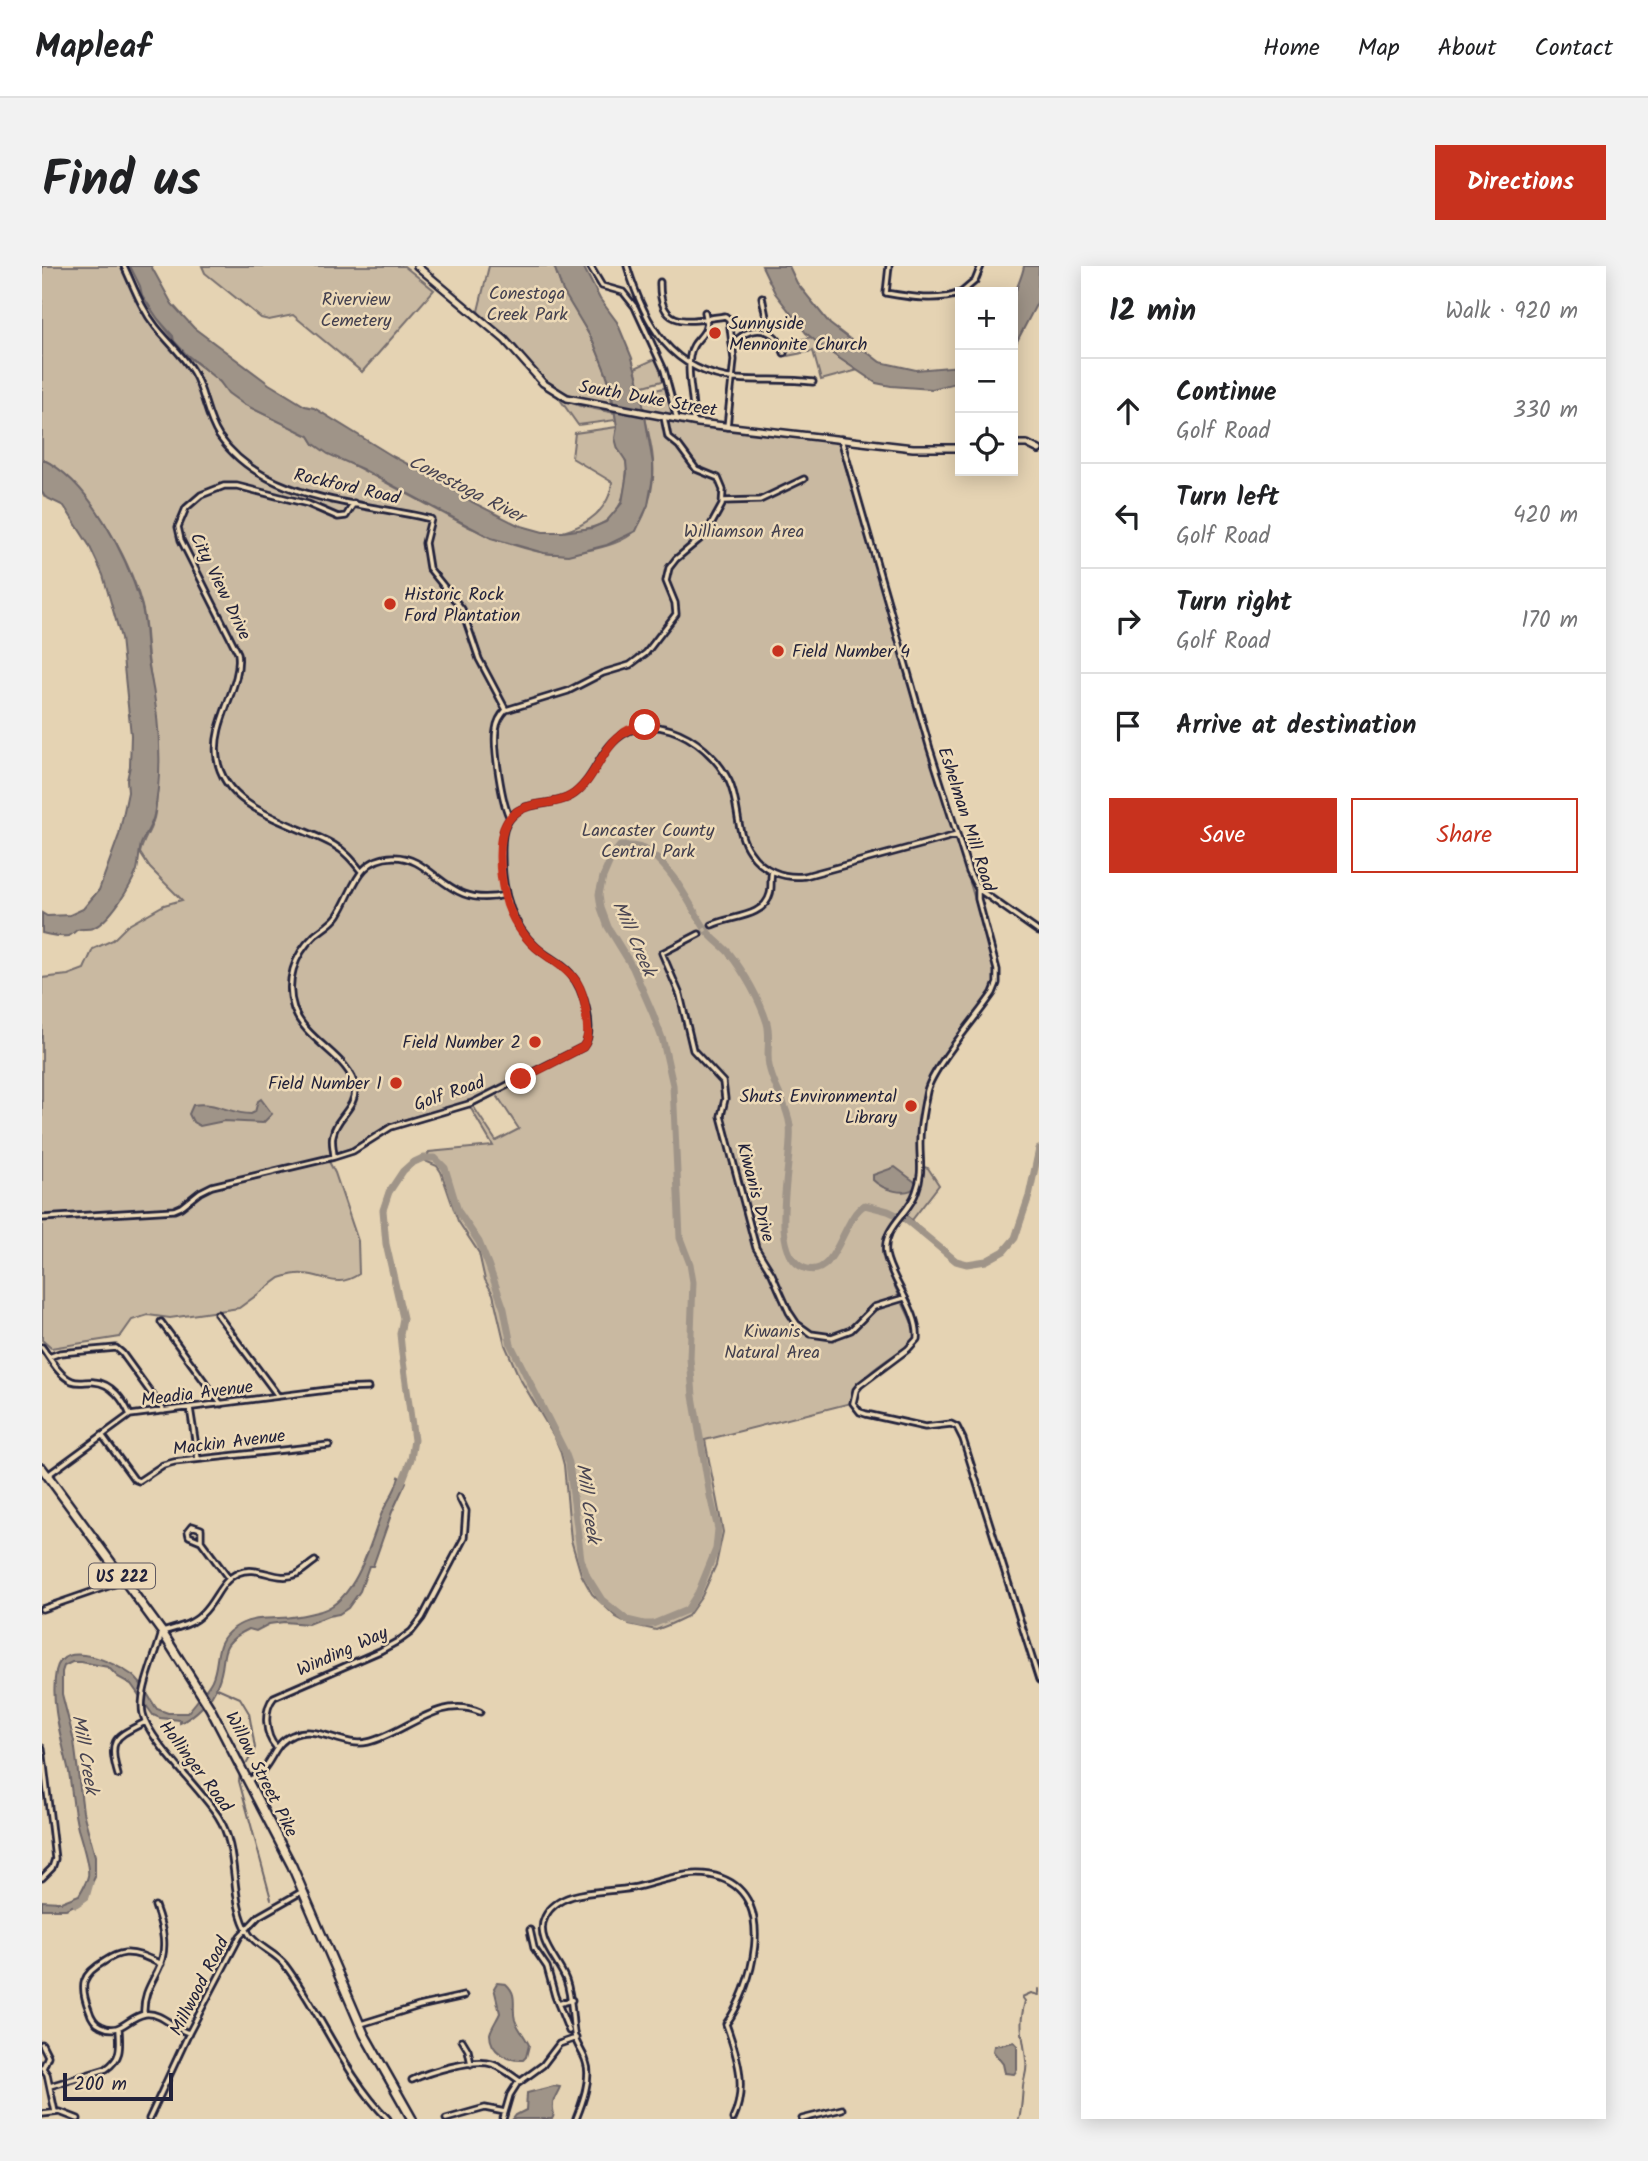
<!DOCTYPE html>
<html lang="en">
<head>
<meta charset="utf-8">
<style>
  :root { --surface:#fff; --page:#f2f2f2; --text:#202124; --muted:#757577; --line:#e0e0e0; --accent:#c8321e }
  body { margin:0; font-family:Kalam,sans-serif; background:var(--page); color:var(--text) }
  .controls { position:absolute; right:21px; top:21px; display:grid; overflow:hidden; border-radius:0px; box-shadow:0 4px 18px #0003 }
  .controls button { width:63px; height:63px; display:grid; place-items:center; padding:0; border:0; border-bottom:2px solid var(--line); background:var(--surface); color:var(--text); font:35px sans-serif }
  .scale { position:absolute; left:21px; bottom:18px; width:110px; box-sizing:border-box; padding-left:7px; border:4px solid #22223b; border-top:0; font-size:19px; line-height:24px; white-space:nowrap; color:#22223b; -webkit-text-stroke:5px #eddab8; paint-order:stroke }
  .stop { position:absolute; width:21px; height:21px; margin:-16px; border:5px solid #c8321e; border-radius:50%; background:#fff }
  .stop.end { background:#c8321e; border-color:#fff; box-shadow:0 2px 7px #0008 }
  .list { margin:0; padding:0; list-style:none }
  h2 { display:flex; justify-content:space-between; align-items:center; height:91px; margin:0; padding:0 28px; font-size:30px }
  h2 small { font-size:23px; font-weight:400; color:var(--muted) }
  .list li { display:grid; grid-template-columns:46px 1fr auto; gap:21px; align-items:center; box-sizing:border-box; height:105px; padding:0 28px; border-top:2px solid var(--line) }
  .list b { display:block; font-size:26px; white-space:nowrap }
  .list p { margin:0; font-size:23px; white-space:nowrap; color:var(--muted) }
  .list em { font-size:23px; font-style:normal; color:var(--muted) }
  .actions { display:flex; gap:14px; padding:21px 28px }
  .actions a { flex:1; padding:16px 0; border:2px solid var(--accent); border-radius:0px; text-align:center; font-size:24px; color:var(--accent) }
  .actions .main { background:var(--accent); color:#fff }
  .icon { flex:none; width:38px; height:38px; fill:none; stroke:currentColor; stroke-width:2; stroke-linecap:round; stroke-linejoin:round }
  .map { position:relative; flex:none; width:997px; height:1853px; overflow:hidden; border-radius:0px }
  header { display:flex; align-items:center; gap:42px; box-sizing:border-box; height:98px; padding:0 35px; background:var(--surface); border-bottom:2px solid var(--line) }
  header strong { font-size:33px }
  nav { display:flex; gap:38px; margin-inline-start:auto; font-size:24px }
  .intro { display:flex; align-items:center; justify-content:space-between; box-sizing:border-box; height:168px; padding:0 42px }
  h1 { margin:0; font-size:49px }
  .button { padding:18px 32px; border-radius:0px; background:var(--accent); color:#fff; font-size:24px; font-weight:700 }
  main { display:flex; gap:42px; padding:0 42px }
  aside { flex:1; background:var(--surface); border-radius:0px; box-shadow:0 4px 18px #0003 }
  .map>svg:first-child { display:block }
  .green { fill:#c9b9a1; stroke:#766e6e; stroke-width:2; fill-rule:evenodd }
  .water { fill:#9f9488; stroke:#6d6669; stroke-width:2 }
  .lines { fill:none; stroke-linecap:round; stroke-linejoin:round }
  .stream { stroke:#6d6669; stroke-width:2 }
  .river { stroke:#9f9488; stroke-width:7 }
  .minor-tunnel { stroke:#beb09b; stroke-width:3.5; stroke-dasharray:3.5 2; stroke-linecap:butt }
  .minor-casing { stroke:#22223b; stroke-width:9 }
  .major-casing { stroke:#22223b; stroke-width:10 }
  .highway-casing { stroke:#22223b; stroke-width:12 }
  .minor { stroke:#eddab8; stroke-width:3.5 }
  .major { stroke:#eddab8; stroke-width:5 }
  .highway { stroke:#eddab8; stroke-width:7 }
  .route { stroke:#c8321e; stroke-width:9 }
  .poi-dot { fill:#c8321e; stroke:#eddab8; stroke-width:2.5 }
  .labels { text-anchor:middle; stroke-width:5; stroke-linejoin:round; paint-order:stroke }
  .shield { fill:#eddab8; stroke:#5f5960; stroke-width:2 }
  .shield-label { font-size:16px; font-weight:bold; fill:#22223b }
  .park-label { font-size:18px; fill:#43404f; stroke:#eddab8 }
  .poi-label { font-size:18px; fill:#22223b; stroke:#eddab8; text-anchor:start }
  .street-label { font-size:18px; fill:#22223b; stroke:#eddab8 }
  .water-label { font-size:19px; font-style:italic; fill:#484452; stroke:#eddab8 }
</style>
</head>
<body>
<header>
<strong>Mapleaf</strong>
<nav><a>Home</a><a>Map</a><a>About</a><a>Contact</a></nav>
</header>
<div class="intro"><h1>Find us</h1><a class="button">Directions</a></div>
<main>
<div class="map">
<svg width="997" height="1853" viewBox="0 0 997 1853">
  <rect width="100%" height="100%" fill="#e5d3b3"/>
  <filter id="ink" filterUnits="userSpaceOnUse"><feTurbulence type="fractalNoise" baseFrequency=".0143" numOctaves="2"/><feDisplacementMap in="SourceGraphic" scale="14" xChannelSelector="R" yChannelSelector="G"/><feConvolveMatrix kernelMatrix="1 2 1 2 8 2 1 2 1" color-interpolation-filters="sRGB"/></filter>
  <g filter="url(#ink)">
    <path class="green" d="M0,0H88C97,13 100,29 109,43C117,56 134,76 144,88C154,99 168,105 177,115C200,140 214,144 243,158C252,162 259,167 267,170L272,178L427,261C435,264 443,269 451,272C468,278 486,284 503,287C523,291 582,281 594,263C604,249 609,230 611,213C614,185 602,156 599,128L625,121L634,156L796,175L942,664L952,700L953,717L950,725L886,817L876,868L878,900L886,902L897,919L870,954L859,946C854,953 847,960 844,969C835,996 862,1036 872,1062V1072L868,1078C849,1092 809,1113 809,1137L663,1174L681,1266L674,1299L660,1330L646,1350L629,1358L614,1364L587,1358L574,1351L550,1328L539,1308L529,1274L522,1199L518,1184L513,1172L477,1111L463,1079L451,1028L443,1014L437,987L416,955L399,906L395,900L383,895L387,886L451,880L425,836L354,856L307,883L284,890L293,907L316,975L317,1008C293,1024 283,1008 261,1008C253,1007 245,1010 238,1012L197,1042L128,1052L106,1049L90,1054L78,1071L9,1082L0,1074V712L26,709L42,703L51,683L71,674L85,660L122,639L140,634L108,602L98,587C101,573 111,562 113,547C120,497 114,448 107,399C104,379 105,359 100,340C87,291 46,217 0,193ZM454,828L477,863L454,875L431,840Z
      M160,0H362L392,24L320,106L251,49L227,54L219,52L163,7Z
      M447,0H512C516,8 518,19 522,26C543,61 567,97 570,138L535,132L509,120L492,103L474,80L438,48L436,45Z
      M770,71L788,86L816,104L779,114L771,85L745,90L742,77Z
      M615,92L624,114L598,121L593,102Z
      M517,132L538,140L573,147L574,154L536,159Z
      M575,161C573,186 579,178 584,196C586,203 584,207 584,213C580,255 561,262 521,266C545,259 568,243 570,216L530,192L533,167Z"/>
    <path class="water" d="M88,0H109L130,38L152,62L227,118L263,140L272,142L352,191L404,218L430,236L476,259L501,266H521L550,262L564,256L580,237L585,207L584,195L576,183L573,172L575,161L568,117L551,75L521,25L512,0H541L558,33L575,56L590,92L598,121L611,198V211L606,239L594,265L565,279L526,289L502,287L449,272L320,203L286,188L272,178L267,170L201,138L186,127L178,116L144,88L132,75L131,70L116,53L100,29L98,20Z
      M720,0H747L755,17L788,58L838,96L874,104L918,100V116L890,123L849,120L834,117L782,82L764,67L733,27Z
      M982,0H997L996,35L971,83C971,68 969,52 971,37C972,24 980,13 982,0Z
      M0,193C48,215 84,289 99,338C105,358 103,382 107,401C117,449 122,501 112,549C110,560 103,568 99,578C97,586 97,596 95,604C89,620 68,655 51,662C46,664 40,662 35,664C32,666 30,669 26,670C18,671 8,669 0,667V647L5,650L28,649L41,643L57,624L77,569L86,526L85,514L88,500L89,469L79,372L61,309L47,279L22,240L3,231L0,226Z
      M219,833L230,848L221,857L182,855L158,860L151,856L147,848L151,839C172,835 189,848 209,848L213,846L216,835Z
      M853,901L873,916L874,920C865,932 840,923 831,914V909Z
      M357,1211L364,1216L350,1246L331,1300H327L318,1325L306,1342L297,1348L286,1350L266,1358L242,1356L227,1358L214,1365L207,1363C172,1380 187,1390 176,1417C170,1434 153,1450 138,1457V1454L118,1452L111,1449L89,1418L76,1411L66,1401L39,1396H30L22,1400L20,1406V1428L32,1475L41,1546L53,1590V1611L41,1635L24,1643H0V1635L19,1636L37,1629C40,1624 45,1615 46,1610C48,1602 39,1573 36,1563C31,1544 30,1525 27,1506C20,1474 8,1438 14,1405C21,1371 74,1398 90,1409C102,1418 106,1431 115,1443L126,1447H145C150,1442 168,1419 170,1414C179,1394 170,1377 192,1362C210,1349 229,1354 249,1351C258,1350 267,1348 275,1346C313,1339 328,1278 339,1249C344,1236 355,1224 357,1211Z
      M455,1717L464,1718C477,1730 469,1740 473,1754C476,1763 483,1770 487,1779L484,1791L481,1794C466,1795 448,1786 448,1768C449,1762 455,1754 458,1747L452,1722Z
      M972,1776L975,1779V1804L972,1808L963,1807L961,1798L951,1785L952,1780Z
      M512,1820L518,1821C516,1827 511,1832 511,1839C510,1846 514,1847 510,1853H471L474,1849L484,1844L485,1827Z"/>
    <g class="lines">
      <path class="stream" d="M173,1421L198,1432L207,1447L213,1482L205,1497
        M198,1507L197,1515L229,1633
        M997,1723V1727
        M977,1853C980,1842 980,1832 981,1820C982,1811 986,1804 984,1794C981,1767 976,1762 983,1735L980,1731L989,1727L997,1729"/>
      <path class="river" d="M358,1221L369,1193L372,1174L360,1088L358,1068L361,1052L344,978L341,944L347,926L361,905L370,897L381,892H393L403,902L416,945L437,976L446,998L462,1043L469,1079L523,1186L527,1197L539,1293L545,1310L560,1334L585,1354L602,1358H611L645,1344L656,1327L674,1283L676,1263L668,1230L651,1130L648,1092L651,1016L648,998L638,972L631,819L621,775L611,748L591,702L566,661L559,642L557,628L561,611L570,590L578,580C589,579 600,580 608,587C634,607 647,638 664,664C670,673 680,679 687,687C702,706 718,734 725,757C729,771 724,786 727,800C731,821 746,839 748,860C752,892 724,987 762,1002C795,1015 800,950 823,939L846,945L863,953L914,995L925,998L944,995L962,985L973,972L987,930L997,883
        M34,1638L44,1631L48,1617"/>
      <path class="minor-tunnel" d="M657,668L670,659"/>
      <defs>
        <path id="minor" d="M82,0C92,21 99,42 114,61C126,76 141,89 151,106C163,126 164,150 177,170C224,237 317,235 389,253L383,277L387,302L420,343L437,393L464,444L526,425L561,407L588,399L604,387L634,348L633,337L624,315L627,302L634,293L664,268L680,239L681,224L676,212L654,203L637,180L626,171L622,151
          M548,0L560,20L581,26L593,41L622,104L635,153
          M585,0C603,58 628,106 695,113C720,115 746,113 771,116
          M847,0L844,27C867,31 896,36 918,27
          M618,16C617,65 647,55 683,50L687,53L692,94L685,161
          M920,26L933,15L939,0
          M720,31L727,66
          M691,78C709,57 734,60 742,87
          M651,156C653,134 644,111 648,90C651,69 670,72 663,46
          M799,173L888,483L927,606L936,623V633L955,704V717L951,727C935,751 891,801 885,825C882,840 878,858 878,873C877,894 882,905 874,926C867,948 840,961 844,988C849,1015 878,1046 875,1073L866,1083L818,1119L814,1124L811,1137L818,1146L824,1148L883,1161L909,1158L915,1161L921,1173L997,1414
          M681,235L718,234L762,213
          M312,237L304,250L296,251L266,238L195,220H182L159,229L144,242L136,261L139,274L196,387C201,419 169,456 175,492C183,545 253,557 292,579C303,585 311,595 319,605
          M464,444C458,450 455,456 454,464C451,480 460,539 468,552
          M936,623L997,666
          M670,659C688,650 722,652 728,628C730,621 728,613 730,605
          M657,668L620,687L638,729L651,784L681,816L683,833L679,850L714,982L730,1008L747,1046L755,1058L769,1068L790,1071L809,1064L832,1041L862,1032
          M292,891C292,884 289,876 291,869C294,851 314,843 313,822C310,792 263,775 252,743C243,716 252,689 272,670C280,663 290,658 296,649C312,624 315,592 351,591C393,590 403,644 463,629
          M0,952L132,944L139,941L158,926L170,920L292,891L311,885L349,861L430,837L541,781C555,764 541,722 528,707C518,696 505,691 494,681C468,657 460,625 460,590C460,580 459,569 464,559C477,531 507,543 529,530C544,521 552,503 561,489C596,433 664,469 687,515C698,538 693,566 708,586C720,604 741,613 763,610L915,569
          M175,1048L236,1130
          M119,1056L179,1138
          M0,1081C8,1092 17,1110 30,1115C37,1118 45,1115 52,1116C70,1117 82,1135 88,1149
          M7,1091L18,1087L74,1082L80,1087L122,1145
          M148,1142L156,1193
          M60,1169L92,1213L97,1215L121,1199L132,1196L287,1179
          M6,1209L88,1149L293,1123L326,1122
          M159,1275V1263L150,1260L146,1265L147,1270L159,1275L187,1313
          M273,1295C267,1299 261,1305 255,1308C235,1317 216,1298 196,1307C178,1315 174,1335 160,1348C150,1359 134,1362 120,1366C115,1388 96,1426 101,1448C107,1475 159,1523 176,1550C199,1586 186,1633 207,1668C215,1681 233,1686 243,1699C280,1748 302,1809 346,1853
          M0,1343L81,1315
          M234,1481C223,1469 221,1444 232,1431L338,1385L358,1374L369,1366L380,1352L422,1272L424,1245L417,1231
          M0,1482L13,1593L10,1602L0,1612
          M76,1509C65,1472 74,1471 103,1456
          M207,1514C211,1512 217,1509 220,1505C232,1492 233,1476 251,1469C276,1458 301,1482 326,1476C363,1468 397,1428 438,1446
          M488,1664L492,1682L505,1701L513,1730L527,1765
          M119,1698C108,1693 95,1686 83,1687C75,1688 69,1691 63,1695C40,1708 37,1719 47,1744C49,1751 52,1757 59,1760C79,1770 85,1751 103,1748C120,1746 131,1763 147,1767
          M516,1738L530,1734
          M102,1748C101,1731 107,1721 115,1706C127,1683 121,1662 113,1640
          M319,1758L377,1740L422,1730
          M420,1774L426,1784L429,1798
          M0,1778L6,1790L1,1802
          M0,1801L5,1808L13,1846
          M370,1814C386,1806 432,1792 450,1798C460,1801 469,1809 478,1815
          M8,1820L64,1803C80,1792 78,1781 77,1763
          M0,1848L18,1846L36,1853
          M107,1853L147,1767L198,1670L217,1650L261,1625
          M404,1853L443,1842L463,1846
          M461,1853L468,1829L475,1818L501,1799L517,1778L534,1772
          M534,1853C540,1838 550,1812 544,1796C542,1788 536,1781 533,1772C529,1753 531,1733 524,1714C517,1695 492,1673 503,1651C517,1622 564,1627 590,1622C620,1616 649,1601 679,1612C737,1633 709,1724 684,1758C695,1789 706,1821 691,1853
          M760,1853L800,1843"/>
        <path id="major" d="M375,0L463,74L501,117L525,132L656,157L871,182H918
          M971,178H985L997,184"/>
        <path id="highway" d="M0,1202L120,1366L168,1442L250,1600L322,1768L370,1853"/>
      </defs>
      <use href="#minor" class="minor-casing"/>
      <use href="#major" class="major-casing"/>
      <use href="#highway" class="highway-casing"/>
      <use href="#minor" class="minor"/>
      <use href="#major" class="major"/>
      <use href="#highway" class="highway"/>
    </g>
  </g>
  <g class="lines" filter="url(#ink)">
    <path class="route" d="M479,813L541,781C547,773 546,765 545,756C544,741 542,727 534,715C525,702 513,696 501,687C483,674 468,652 463,630C458,610 454,574 465,556C481,531 511,543 532,528C561,506 560,466 603,459"/>
  </g>
  <g class="poi-dot">
    <circle cx="673" cy="67" r="7"/>
    <circle cx="348" cy="338" r="7"/>
    <circle cx="736" cy="385" r="7"/>
    <circle cx="493" cy="776" r="7"/>
    <circle cx="354" cy="817" r="7"/>
    <circle cx="869" cy="840" r="7"/>
  </g>
  <g class="labels">
    <rect class="shield" x="47" y="1297.5" width="66" height="25" rx="5"/>
    <g class="shield-label">
      <text x="80" y="1316">US 222</text>
    </g>
    <g class="park-label">
      <text x="485" y="33">Conestoga<tspan x="485" dy="21">Creek Park</tspan></text>
      <text x="314" y="39">Riverview<tspan x="314" dy="21">Cemetery</tspan></text>
      <text x="702" y="271">Williamson Area</text>
      <text x="606" y="570">Lancaster County<tspan x="606" dy="21">Central Park</tspan></text>
      <text x="730" y="1071">Kiwanis<tspan x="730" dy="21">Natural Area</tspan></text>
    </g>
    <g class="poi-label">
      <text x="687" y="63">Sunnyside<tspan x="687" dy="21">Mennonite Church</tspan></text>
      <text x="362" y="334">Historic Rock<tspan x="362" dy="21">Ford Plantation</tspan></text>
      <text x="750" y="391">Field Number 4</text>
      <text x="479" y="782" text-anchor="end">Field Number 2</text>
      <text x="340" y="823" text-anchor="end">Field Number 1</text>
      <text x="855" y="836" text-anchor="end">Shuts Environmental<tspan x="855" dy="21">Library</tspan></text>
    </g>
    <g class="street-label">
      <text transform="translate(606 132) rotate(10)" y="6">South Duke Street</text>
      <text transform="translate(305 220) rotate(13)" y="6">Rockford Road</text>
      <text transform="translate(179 320) rotate(64)" y="6">City View Drive</text>
      <text transform="translate(925 553) rotate(72)" y="6">Eshelman Mill Road</text>
      <text transform="translate(407 827) rotate(-19)" y="6">Golf Road</text>
      <text transform="translate(714 926) rotate(75)" y="6">Kiwanis Drive</text>
      <text transform="translate(155 1127) rotate(-7)" y="6">Meadia Avenue</text>
      <text transform="translate(187 1176) rotate(-7)" y="6">Mackin Avenue</text>
      <text transform="translate(300 1385) rotate(-24)" y="6">Winding Way</text>
      <text transform="translate(154 1500) rotate(53)" y="6">Hollinger Road</text>
      <text transform="translate(220 1508) rotate(63)" y="6">Willow Street Pike</text>
      <text transform="translate(157 1720) rotate(-63)" y="6">Millwood Road</text>
    </g>
    <g class="water-label">
      <text transform="translate(425 222) rotate(27)" y="7">Conestoga River</text>
      <text transform="translate(593 672) rotate(66)" y="7">Mill Creek</text>
      <text transform="translate(547 1237) rotate(82)" y="7">Mill Creek</text>
      <text transform="translate(44 1488) rotate(80)" y="7">Mill Creek</text>
    </g>
  </g>
</svg>
<div class="controls">
<button>+</button>
<button>−</button>
<button><svg class="icon" aria-label="locate" viewBox="0 0 24 24"><circle cx="12" cy="12" r="6"/><path d="M12 2v4M12 18v4M2 12h4M18 12h4"/></svg></button>
</div>
<div class="scale">200 m</div>
<div class="stop" style="left:603px;top:459px"></div>
<div class="stop end" style="left:479px;top:813px"></div>
</div>
<aside>
<h2>12 min<small>Walk · 920 m</small></h2>
<ul class="list">
<li><svg class="icon" aria-label="ahead" viewBox="0 0 24 24"><path d="M12 20V5M6 11l6-6 6 6"/></svg><div><b>Continue</b><p>Golf Road</p></div><em>330 m</em></li>
<li><svg class="icon" aria-label="left" viewBox="0 0 24 24"><path d="M17 20v-9H6M10 6l-5 5 5 5"/></svg><div><b>Turn left</b><p>Golf Road</p></div><em>420 m</em></li>
<li><svg class="icon" aria-label="right" viewBox="0 0 24 24"><path d="M7 20v-9h11M14 6l5 5-5 5"/></svg><div><b>Turn right</b><p>Golf Road</p></div><em>170 m</em></li>
<li><svg class="icon" aria-label="arrive" viewBox="0 0 24 24"><path d="M6 21V4h12l-3 4 3 4H6"/></svg><div><b>Arrive at destination</b></div></li>
</ul>
<div class="actions"><a class="main">Save</a><a>Share</a></div>
</aside>
</main>
</body>
</html>
